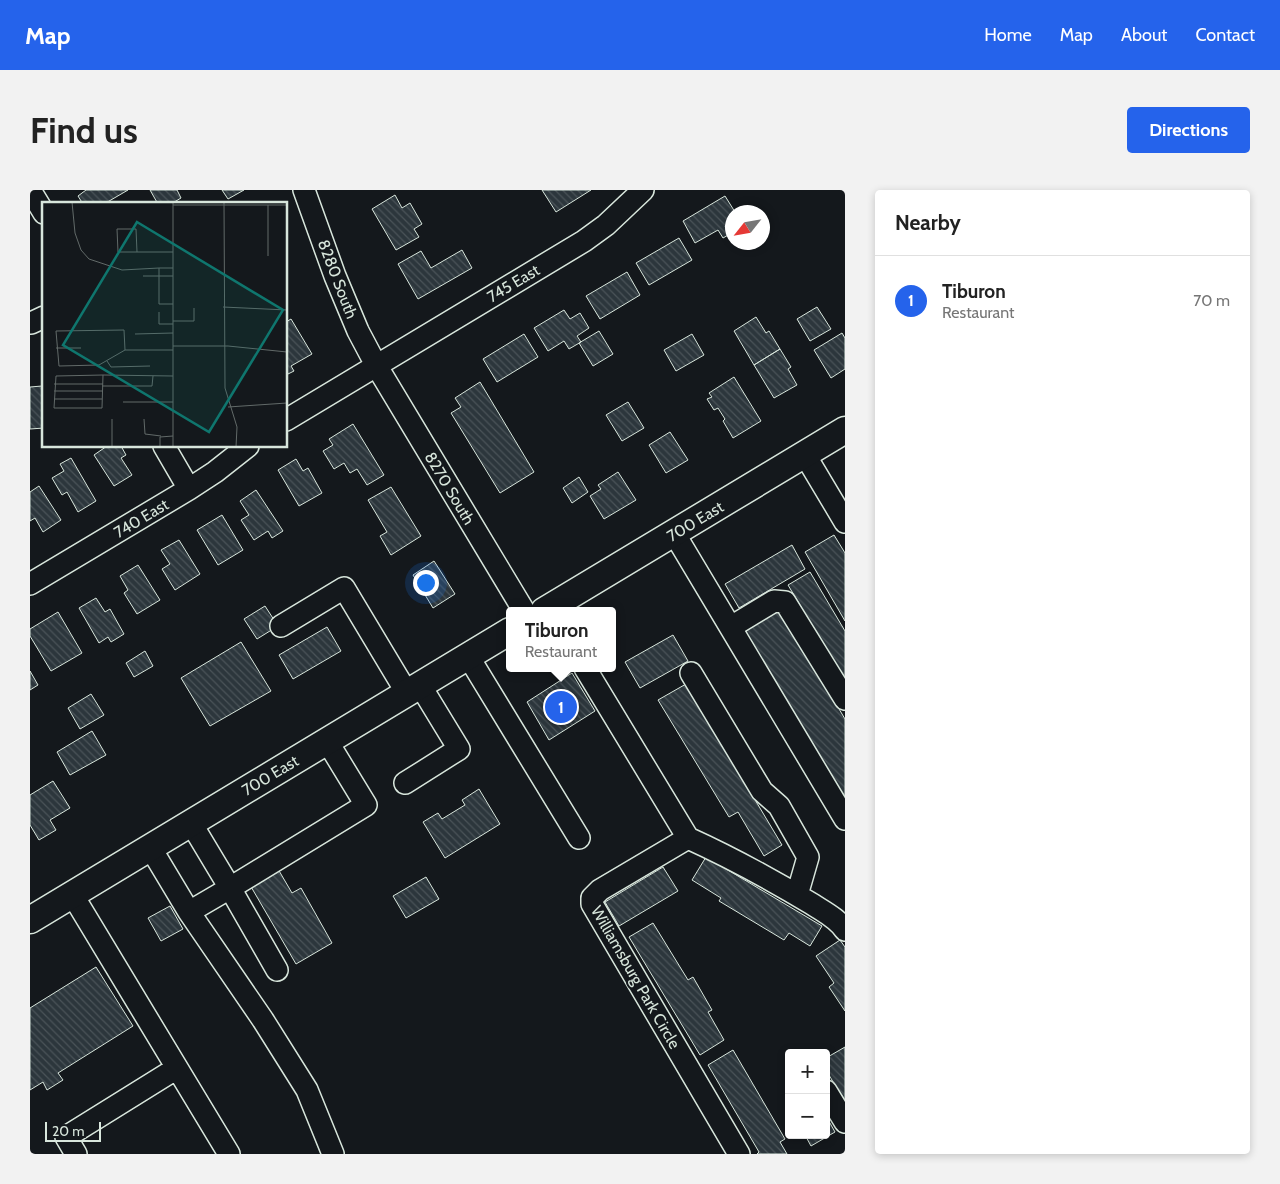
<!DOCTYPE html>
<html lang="en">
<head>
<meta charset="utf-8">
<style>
  :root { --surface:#fff; --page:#f2f2f2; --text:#222; --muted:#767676; --line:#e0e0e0; --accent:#2563eb }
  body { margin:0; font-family:Cabin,sans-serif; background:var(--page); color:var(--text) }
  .controls { position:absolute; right:15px; bottom:15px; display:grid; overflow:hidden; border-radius:5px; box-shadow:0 2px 8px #0003 }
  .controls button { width:45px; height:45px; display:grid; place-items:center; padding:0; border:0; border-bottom:1px solid var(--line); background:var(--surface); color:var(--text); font:25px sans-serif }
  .compass { position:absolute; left:695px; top:15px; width:45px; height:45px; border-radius:50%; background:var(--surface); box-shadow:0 2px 8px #0003; rotate:239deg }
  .scale { position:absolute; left:15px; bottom:12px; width:56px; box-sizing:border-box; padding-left:5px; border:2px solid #d8e6dc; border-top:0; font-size:14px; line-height:18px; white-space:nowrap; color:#d8e6dc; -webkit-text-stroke:4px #14181c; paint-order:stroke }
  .you { position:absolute; left:395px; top:392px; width:18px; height:18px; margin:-12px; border:4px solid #fff; border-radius:50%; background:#1a73e8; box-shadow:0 0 0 8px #1a73e833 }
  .badge { display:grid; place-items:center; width:32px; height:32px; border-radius:50%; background:var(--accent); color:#fff; font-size:16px; font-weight:700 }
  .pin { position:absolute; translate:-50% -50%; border:2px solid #fff; box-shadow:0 1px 5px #0006 }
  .popup { position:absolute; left:476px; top:417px; width:110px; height:65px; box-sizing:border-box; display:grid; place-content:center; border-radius:5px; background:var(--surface); filter:drop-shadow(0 1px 4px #0005); font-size:16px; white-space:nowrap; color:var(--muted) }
  .popup b { font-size:19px; color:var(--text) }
  .popup::after { content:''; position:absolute; left:50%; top:100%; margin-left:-10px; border:10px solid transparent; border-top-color:var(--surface) }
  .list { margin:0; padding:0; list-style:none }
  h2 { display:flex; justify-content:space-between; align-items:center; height:65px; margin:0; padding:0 20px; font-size:21px }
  h2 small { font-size:16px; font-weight:400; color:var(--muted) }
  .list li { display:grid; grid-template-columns:32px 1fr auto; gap:15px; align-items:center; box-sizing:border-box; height:90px; padding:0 20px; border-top:1px solid var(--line) }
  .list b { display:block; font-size:19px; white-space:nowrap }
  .list p { margin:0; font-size:16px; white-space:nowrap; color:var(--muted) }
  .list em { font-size:16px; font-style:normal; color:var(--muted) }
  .map { position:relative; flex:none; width:815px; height:964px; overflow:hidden; border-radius:5px }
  header { display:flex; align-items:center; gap:30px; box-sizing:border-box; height:70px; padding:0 25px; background:var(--accent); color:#fff }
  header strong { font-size:24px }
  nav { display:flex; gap:28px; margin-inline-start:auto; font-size:18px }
  .intro { display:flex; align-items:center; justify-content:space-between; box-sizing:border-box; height:120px; padding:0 30px }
  h1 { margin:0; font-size:35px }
  .button { padding:12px 22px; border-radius:5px; background:var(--accent); color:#fff; font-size:18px; font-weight:700 }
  main { display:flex; gap:30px; padding:0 30px }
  aside { flex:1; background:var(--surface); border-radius:5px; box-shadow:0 2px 8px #0003 }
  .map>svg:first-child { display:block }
  .building { fill:url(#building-back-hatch); stroke:#d8e6dc }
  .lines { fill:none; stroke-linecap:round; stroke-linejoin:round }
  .minor-casing { stroke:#d8e6dc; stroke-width:24 }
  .major-casing { stroke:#d8e6dc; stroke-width:29 }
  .minor { stroke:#14181c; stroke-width:21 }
  .major { stroke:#14181c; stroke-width:26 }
  .labels { text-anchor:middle; stroke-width:4; stroke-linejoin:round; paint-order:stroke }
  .street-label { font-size:16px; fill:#d8e6dc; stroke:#14181c }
  .inset-road { fill:none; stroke:#626a69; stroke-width:1 }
  .view { fill:#0f766e; fill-opacity:0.15; stroke:#0f766e; stroke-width:2.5 }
  .inset-edge { fill:none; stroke:#d8e6dc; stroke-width:2.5 }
</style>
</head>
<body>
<header>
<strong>Map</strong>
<nav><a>Home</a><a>Map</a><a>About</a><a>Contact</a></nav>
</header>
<div class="intro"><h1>Find us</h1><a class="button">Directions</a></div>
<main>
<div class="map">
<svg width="815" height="964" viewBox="0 0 815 964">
  <defs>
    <pattern id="building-back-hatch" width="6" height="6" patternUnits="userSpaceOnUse" patternTransform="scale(1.25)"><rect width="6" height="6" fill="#2c363c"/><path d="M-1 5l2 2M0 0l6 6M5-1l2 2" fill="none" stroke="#4a5358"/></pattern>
  </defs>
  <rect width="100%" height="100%" fill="#14181c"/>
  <path class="building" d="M56,0H98L74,14H53L48,6Z
    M120,0H147L151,8L141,14H128Z
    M192,0H214L198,9Z
    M512,0H561L526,22Z
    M365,5L372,18L380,13L392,34L384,39L389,47L366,60L342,19Z
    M695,6L705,22H702V32L695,36L700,44L693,48L688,40L665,53L653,31Z
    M649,48L662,70L619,95L606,73Z
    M432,60L442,78L388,109L368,74L391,61L401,78Z
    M597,82L610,105L570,129L556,106Z
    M787,117L801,139L780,151L767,129Z
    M534,120L540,129L550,123L559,138L547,146L551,152L539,159L534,151L518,161L504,138Z
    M726,127L736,143L739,141L750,159L724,175L704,141Z
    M261,129L282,164L261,176L264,181L256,185V132Z
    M569,141L583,164L563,176L549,153Z
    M812,143L815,148V179L801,188L784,160Z
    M494,144L508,167L467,192L453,169Z
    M662,144L674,165L646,181L634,160Z
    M750,159L761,177L758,179L767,195L744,208L724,175Z
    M704,187L731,231L703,248L693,231L695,229L688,218L684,220L677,209L682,207L679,203Z
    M450,192L504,282L470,303L421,223L431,217L425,208Z
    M12,196L14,238L0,239V197Z
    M598,212L614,238L592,251L576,225Z
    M323,234L354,285L337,295L327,279L320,283L314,273L304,279L293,261L303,255L299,249Z
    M640,242L658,270L636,283L619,255Z
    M77,256H91L96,265L91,268L102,285L84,296L64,265Z
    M41,268L66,311L48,322L37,302L32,305L22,288L34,281L30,274Z
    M266,269L273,281L278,278L292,303L269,316L248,280Z
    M588,282L606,310L574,329L560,306L571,299L568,295Z
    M549,287L558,302L542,313L533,298Z
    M9,296L31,330L13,342L5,328L0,331V302Z
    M361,297L391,346L361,365L350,346L357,342L338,310Z
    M226,300L253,341L242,348L238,341L224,350L211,330L219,325L210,311Z
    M192,325L213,360L188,375L167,340Z
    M804,345L815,363V431L775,362Z
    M149,350L170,384L145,400L132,379L140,374L131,360Z
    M762,355L775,379L709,418L695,394Z
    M404,371L425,404L403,418L383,385Z
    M108,375L130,410L107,424L94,403L98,400L90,386Z
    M780,382L815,441V491L758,395Z
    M66,408L75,422L80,419L94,444L81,452L78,447L69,453L49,418Z
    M235,416L248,436L227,449L214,429Z
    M749,418L815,529V612L712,440Z
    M28,422L52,463L21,481L0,446V439Z
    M297,437L311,461L263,489L249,465Z
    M643,445L658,471L610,498L595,472Z
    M211,452L241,501L180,536L151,488Z
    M115,461L123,476L104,487L96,473Z
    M0,481L8,495L0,500Z
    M542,483L565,521L519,550L497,512Z
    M656,494L752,655L734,666L708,622L699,627L628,510Z
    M61,504L74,525L50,539L38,518Z
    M62,541L76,565L40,585L27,562Z
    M23,591L40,618L20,630L26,640L9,650L0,635V605Z
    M449,599L470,634L415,668L393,632L408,623L412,629L435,615L432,610Z
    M676,667L792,736L780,756L759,743L754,750L689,711L691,708L662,690Z
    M633,677L648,701L589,736L575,712Z
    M248,679L262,703L271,698L302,753L266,774L220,695Z
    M396,687L409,709L376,728L363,706Z
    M140,716L153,739L131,751L118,728Z
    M623,733L658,790L663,787L682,820L678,822L694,850L670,865L599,747Z
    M810,750L815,757V821L799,797L804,793L786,766Z
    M66,777L103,836L28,883L33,890L17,900L13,892L0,900V818Z
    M815,857V912L796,880V868Z
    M703,860L755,949L750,952L757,964H727L729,962L678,875Z
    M796,926L805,942L781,956L775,945H796Z"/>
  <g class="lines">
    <defs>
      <path id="minor" d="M0,0L14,23
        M274,0L305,86L328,141L346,175L494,421
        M1,133L14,127
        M256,230L554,51L576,35L613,0
        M134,256L159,299
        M775,265L815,332
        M644,343L815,629
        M0,394L159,299L185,282L218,256
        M251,436L314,398L377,503
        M701,437L744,411L755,412L815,509
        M438,466L549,648
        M555,478L658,648C700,667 742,690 782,714C794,722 807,728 815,740
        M661,483L732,601L749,616L778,667L767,705
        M375,593L429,559L390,495
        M161,633L200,698L336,615L297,551
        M658,648L570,700L562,708V714L709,964
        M120,657L159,722L200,698L247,780
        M42,704L199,964
        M159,722L233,830L277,900L303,964
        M796,901L815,932
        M46,964L36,947L147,878"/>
      <path id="major" d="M514,421L815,240
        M0,730L480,441"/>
    </defs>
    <use href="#minor" class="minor-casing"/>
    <use href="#major" class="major-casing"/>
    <use href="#minor" class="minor"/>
    <use href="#major" class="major"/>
  </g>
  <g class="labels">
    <g class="street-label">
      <text transform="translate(308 89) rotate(69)" y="6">8280 South</text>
      <text transform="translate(483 93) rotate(-31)" y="6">745 East</text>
      <text transform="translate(420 298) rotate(59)" y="6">8270 South</text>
      <text transform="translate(111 328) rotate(-31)" y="6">740 East</text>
      <text transform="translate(665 331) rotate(-31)" y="6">700 East</text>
      <text transform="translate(240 585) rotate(-31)" y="6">700 East</text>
      <text transform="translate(606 787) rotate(60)" y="6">Williamsburg Park Circle</text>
    </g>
  </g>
  <g transform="translate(12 12)">
    <rect width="245" height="245" fill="#14181c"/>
    <path class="inset-road" d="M30,0L33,31L39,48L47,57L80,68L117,66M131,0V245M182,0L183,186L195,225L194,245M131,3H245M95,50L94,27H75L76,50H131M226,54V3M101,74H117V66H131M131,102H117V74H131M181,105L245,108M117,110V122H131M131,119H152V106M93,132L131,131M131,144H186L245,150M14,146H39M83,148L82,128L14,129L17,164L57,163L83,148H131M65,159L69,165L108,164M61,173L60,206H12L14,174L61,173L131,174M12,182H61M60,184H110L111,174M12,189H60M12,197H60M81,200H131M186,205L245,201M70,217V245M102,217L103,232L119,234M118,245V235L131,234"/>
    <path class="view" d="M95,20L241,108L167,230L21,143Z"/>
    <rect width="245" height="245" class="inset-edge"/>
  </g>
</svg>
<div class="controls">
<button>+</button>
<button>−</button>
</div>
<svg class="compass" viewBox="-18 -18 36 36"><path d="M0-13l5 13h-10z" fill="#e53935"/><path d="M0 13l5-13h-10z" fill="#767676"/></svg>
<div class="scale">20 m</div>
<div class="you"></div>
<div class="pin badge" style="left:531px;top:517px">1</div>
<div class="popup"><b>Tiburon</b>Restaurant</div>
</div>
<aside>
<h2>Nearby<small></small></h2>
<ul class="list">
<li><span class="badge">1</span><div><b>Tiburon</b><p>Restaurant</p></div><em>70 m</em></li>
</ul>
</aside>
</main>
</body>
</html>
